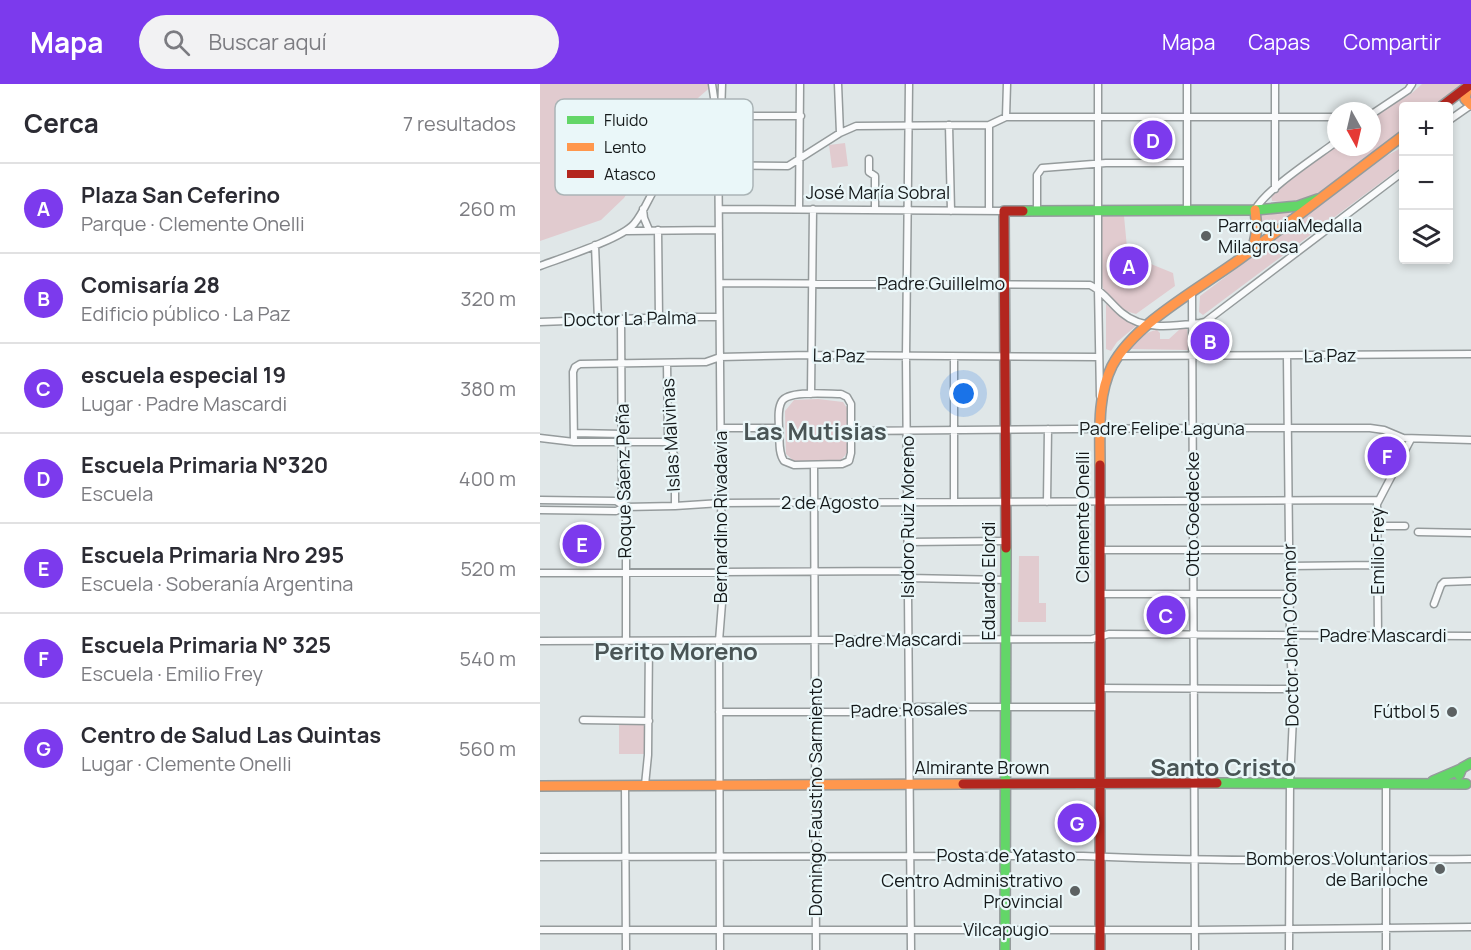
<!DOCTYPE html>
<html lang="es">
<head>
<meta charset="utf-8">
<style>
  :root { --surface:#fff; --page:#f2f2f3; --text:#2b2b33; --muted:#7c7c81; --line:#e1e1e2; --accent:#7c3aed }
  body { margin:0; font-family:Manrope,sans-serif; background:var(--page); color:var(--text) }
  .controls { position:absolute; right:18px; top:18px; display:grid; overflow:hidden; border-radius:6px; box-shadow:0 3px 9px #0003 }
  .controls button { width:54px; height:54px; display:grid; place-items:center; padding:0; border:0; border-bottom:2px solid var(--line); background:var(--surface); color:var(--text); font:30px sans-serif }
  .compass { position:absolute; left:787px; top:18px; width:54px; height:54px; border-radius:50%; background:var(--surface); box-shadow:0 3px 9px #0003; rotate:172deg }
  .you { position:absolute; left:424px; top:310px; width:21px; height:21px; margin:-15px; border:4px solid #fff; border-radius:50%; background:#1a73e8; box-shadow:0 0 0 9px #1a73e833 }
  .badge { display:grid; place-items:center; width:39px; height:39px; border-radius:50%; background:var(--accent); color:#fff; font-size:20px; font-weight:700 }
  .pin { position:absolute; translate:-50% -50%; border:3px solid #fff; box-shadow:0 2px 6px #0006 }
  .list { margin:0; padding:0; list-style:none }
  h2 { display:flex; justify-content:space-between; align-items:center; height:78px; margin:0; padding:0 24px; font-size:26px }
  h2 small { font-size:20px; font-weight:400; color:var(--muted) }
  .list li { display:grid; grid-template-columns:39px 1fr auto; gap:18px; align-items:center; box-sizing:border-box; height:90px; padding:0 24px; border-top:2px solid var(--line) }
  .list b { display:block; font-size:22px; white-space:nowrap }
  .list p { margin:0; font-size:20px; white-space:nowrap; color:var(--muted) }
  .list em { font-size:20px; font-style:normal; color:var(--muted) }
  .icon { flex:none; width:33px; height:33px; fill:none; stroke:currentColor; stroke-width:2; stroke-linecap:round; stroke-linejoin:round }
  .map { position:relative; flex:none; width:931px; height:866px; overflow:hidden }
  header { display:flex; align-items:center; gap:36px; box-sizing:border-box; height:84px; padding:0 30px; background:var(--accent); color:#fff }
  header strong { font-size:28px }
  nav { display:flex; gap:33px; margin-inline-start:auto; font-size:21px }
  .search { width:420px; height:54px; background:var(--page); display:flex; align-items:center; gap:15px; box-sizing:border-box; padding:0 21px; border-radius:33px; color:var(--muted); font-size:22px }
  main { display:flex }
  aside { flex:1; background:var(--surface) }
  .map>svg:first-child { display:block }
  .green { fill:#e1cbcf }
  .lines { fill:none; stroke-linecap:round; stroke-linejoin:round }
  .street-casing { stroke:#959b9c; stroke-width:9 }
  .fast-casing { stroke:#959b9c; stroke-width:12 }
  .slow-casing { stroke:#959b9c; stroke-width:12 }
  .jam-casing { stroke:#959b9c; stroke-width:12 }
  .street { stroke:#fafbfc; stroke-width:6 }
  .fast { stroke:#63d668; stroke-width:9 }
  .slow { stroke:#ff974d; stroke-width:9 }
  .jam { stroke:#b3261e; stroke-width:9 }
  .poi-dot { fill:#5c6162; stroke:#eaf7f9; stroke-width:2 }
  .labels { text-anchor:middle; stroke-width:4.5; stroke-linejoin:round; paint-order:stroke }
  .street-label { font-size:18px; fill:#15191a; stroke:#eaf7f9 }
  .poi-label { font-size:18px; fill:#15191a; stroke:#eaf7f9; text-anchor:end }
  .district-label { font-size:24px; font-weight:bold; fill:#4a5556; stroke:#eaf7f9 }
  .key { fill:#eaf7f9; stroke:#aab4b6; stroke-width:1.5 }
  .key-label { font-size:16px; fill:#15191a }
</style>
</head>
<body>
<header>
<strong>Mapa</strong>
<div class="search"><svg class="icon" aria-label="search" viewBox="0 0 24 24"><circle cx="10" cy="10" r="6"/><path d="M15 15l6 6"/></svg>Buscar aquí</div>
<nav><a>Mapa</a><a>Capas</a><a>Compartir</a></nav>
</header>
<main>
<aside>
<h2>Cerca<small>7 resultados</small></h2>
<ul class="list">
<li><span class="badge">A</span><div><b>Plaza San Ceferino</b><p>Parque · Clemente Onelli</p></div><em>260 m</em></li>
<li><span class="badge">B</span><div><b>Comisaría 28</b><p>Edificio público · La Paz</p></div><em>320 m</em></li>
<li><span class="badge">C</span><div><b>escuela especial 19</b><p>Lugar · Padre Mascardi</p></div><em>380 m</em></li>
<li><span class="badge">D</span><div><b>Escuela Primaria N°320</b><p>Escuela</p></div><em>400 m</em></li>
<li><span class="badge">E</span><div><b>Escuela Primaria Nro 295</b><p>Escuela · Soberanía Argentina</p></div><em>520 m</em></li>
<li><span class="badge">F</span><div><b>Escuela Primaria N° 325</b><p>Escuela · Emilio Frey</p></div><em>540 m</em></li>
<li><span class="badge">G</span><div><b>Centro de Salud Las Quintas</b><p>Lugar · Clemente Onelli</p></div><em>560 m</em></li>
</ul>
</aside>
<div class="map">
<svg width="931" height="866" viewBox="0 0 931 866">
  <rect width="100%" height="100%" fill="#e0e7e8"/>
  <path class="green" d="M0,0H174L150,21L147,63L124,69L106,79L84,114L61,136L0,157Z
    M882,0H924L894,22H864L863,45L780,108C765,115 749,119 732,117L731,111L796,62L832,63V34L872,9Z
    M305,59L308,82L292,84L289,61Z
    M863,63V82L663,231L659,228L660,212L846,72Z
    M749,128L751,132L726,151L723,148L720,130Z
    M561,132H584L588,174L601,176L633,189L635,202L596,230C582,227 570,217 563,204C560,196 561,145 561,132Z
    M566,220L577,230L596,242L577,258L571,267L566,265Z
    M647,244L649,266L591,265C594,257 607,247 617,246L620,249V255H629L640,245Z
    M278,315L303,318L307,324L309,367L300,377L256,379L246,370L245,327L254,316Z
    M479,472H499V519H506V538H478Z
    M79,640H104V670H79Z"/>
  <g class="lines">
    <defs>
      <path id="street" d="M172,0L178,41L182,519L179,557L180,866
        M298,0L300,49
        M369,0L366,273L371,866
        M558,0V205L560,312
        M647,0V127
        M735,0V105
        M832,30L868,6L872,0
        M178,32H261
        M181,32L182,0
        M466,33L467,0
        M908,37L931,21
        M409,41L411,127
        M329,75V88L335,92V126
        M103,125L104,134L109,146
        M179,125L464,127
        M259,125L260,0
        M497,126V91L502,84L566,79H647
        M715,126C725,106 776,73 796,58
        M449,127V41
        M118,146L119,234
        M87,147L179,146
        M55,161L58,236
        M0,182C21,174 81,155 94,140C111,120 114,88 143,81L248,82L300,49L316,42L449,41L466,33H796
        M180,199L550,201C563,207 571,220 582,229C603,247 634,242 660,239L665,238L864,87
        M652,211L655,866
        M81,236L82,408L86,431V558
        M0,238L132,233H179
        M578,272L931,270
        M747,272L750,551L753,633L750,698L749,866
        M414,273V418
        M127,279L128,353L135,374V422
        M271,310L273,125
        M301,310L307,313L311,320V369L309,377L302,380L254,381L244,377C238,369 240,356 239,345C239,337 237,325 242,317C249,306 288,310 301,310Z
        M181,344H239
        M312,347L653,344H830L844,346L863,354L931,356
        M34,349L82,350
        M0,354L34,358H130
        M34,358L33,288L35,283L40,280L166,278L180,273L270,271L558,273
        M274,381L276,866
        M0,416L76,417L84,422
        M507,418L508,345
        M0,426L76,427L85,423L135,422L181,419L838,416
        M837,442H865
        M878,448L931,449
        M368,458L465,457
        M560,466H749
        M749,482L837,481
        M0,489L368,487
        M368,494L466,496
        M560,510H749
        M894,520L901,501L904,498L931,497
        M838,552L837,420L871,355
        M0,557L552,555L569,550L931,552
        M560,604L752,605
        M179,628H364L377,623H560
        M43,636L109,637
        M846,699V866
        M85,701L86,866
        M105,701L108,671L109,557
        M0,773L543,772C672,778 802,776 931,775
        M0,846H655L931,843"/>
      <path id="fast" d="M483,127L715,126L758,122L778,115
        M919,691L922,684L931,679
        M893,697L921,685
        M677,699L926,700
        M465,866L466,464"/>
      <path id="slow" d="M928,2L925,15L931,21
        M713,165L717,145L715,126
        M560,381C560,349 557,312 572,282C596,237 663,203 704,172C758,132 811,91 864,51
        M0,702L423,700"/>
      <path id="jam" d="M902,22L931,0
        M560,381V866
        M466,464L464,127H483
        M423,700L677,699"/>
    </defs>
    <use href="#street" class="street-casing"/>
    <use href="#fast" class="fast-casing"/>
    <use href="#slow" class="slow-casing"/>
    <use href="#jam" class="jam-casing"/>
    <use href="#street" class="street"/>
    <use href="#fast" class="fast"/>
    <use href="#slow" class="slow"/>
    <use href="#jam" class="jam"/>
  </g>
  <g class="poi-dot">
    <circle cx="666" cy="152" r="6"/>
    <circle cx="912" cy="628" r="6"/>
    <circle cx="900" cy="785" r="6"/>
    <circle cx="535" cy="807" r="6"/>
  </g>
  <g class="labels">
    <g class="street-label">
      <text x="338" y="115">José María Sobral</text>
      <text x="401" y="206">Padre Guillelmo</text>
      <text transform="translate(90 235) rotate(-1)" y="6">Doctor La Palma</text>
      <text transform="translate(299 272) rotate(1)" y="6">La Paz</text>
      <text transform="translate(790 272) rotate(-1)" y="6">La Paz</text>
      <text x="622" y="351">Padre Felipe Laguna</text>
      <text transform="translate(131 351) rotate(-93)" y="6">Islas Malvinas</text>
      <text transform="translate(84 397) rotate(-91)" y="6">Roque Sáenz Peña</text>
      <text x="290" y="425">2 de Agosto</text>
      <text transform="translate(653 430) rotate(-90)" y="6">Otto Goedecke</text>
      <text transform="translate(181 433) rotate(-90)" y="6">Bernardino Rivadavia</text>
      <text transform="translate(368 433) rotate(-90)" y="6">Isidoro Ruiz Moreno</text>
      <text transform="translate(543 433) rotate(-90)" y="6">Clemente Onelli</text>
      <text transform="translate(838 467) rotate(-90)" y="6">Emilio Frey</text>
      <text transform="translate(449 497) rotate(-90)" y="6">Eduardo Elordi</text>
      <text transform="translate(751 551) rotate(-91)" y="6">Doctor John O'Connor</text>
      <text x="843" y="558">Padre Mascardi</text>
      <text transform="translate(358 556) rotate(-1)" y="6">Padre Mascardi</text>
      <text transform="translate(369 626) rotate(-2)" y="6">Padre Rosales</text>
      <text x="442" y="690">Almirante Brown</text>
      <text transform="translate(276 713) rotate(-90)" y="6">Domingo Faustino Sarmiento</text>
      <text x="466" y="778">Posta de Yatasto</text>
      <text x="466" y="852">Vilcapugio</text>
    </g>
    <g class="poi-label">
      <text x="678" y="148" text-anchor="start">ParroquiaMedalla<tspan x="678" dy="21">Milagrosa</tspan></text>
      <text x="900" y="634">Fútbol 5</text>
      <text x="888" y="781">Bomberos Voluntarios<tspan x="888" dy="21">de Bariloche</tspan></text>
      <text x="523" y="803">Centro Administrativo<tspan x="523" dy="21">Provincial</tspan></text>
    </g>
    <g class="district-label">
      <text x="275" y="356">Las Mutisias</text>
      <text x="136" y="576">Perito Moreno</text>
      <text x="683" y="692">Santo Cristo</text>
    </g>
  </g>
  <rect x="15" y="15" width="198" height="96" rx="9" class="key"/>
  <rect x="27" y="32" width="27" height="8" fill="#63d668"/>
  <rect x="27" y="59" width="27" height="8" fill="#ff974d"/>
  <rect x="27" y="86" width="27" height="8" fill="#b3261e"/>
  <g class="key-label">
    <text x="64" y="42">Fluido</text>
    <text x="64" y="69">Lento</text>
    <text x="64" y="96">Atasco</text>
  </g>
</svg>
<div class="controls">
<button>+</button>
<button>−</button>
<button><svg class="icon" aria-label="layers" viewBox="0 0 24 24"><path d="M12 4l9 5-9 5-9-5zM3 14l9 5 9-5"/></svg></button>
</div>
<svg class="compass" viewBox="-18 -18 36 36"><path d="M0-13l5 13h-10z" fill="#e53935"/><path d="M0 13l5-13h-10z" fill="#7c7c81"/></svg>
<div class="you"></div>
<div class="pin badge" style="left:589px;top:182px">A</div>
<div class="pin badge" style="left:670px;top:257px">B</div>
<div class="pin badge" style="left:626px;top:531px">C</div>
<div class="pin badge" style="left:613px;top:56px">D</div>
<div class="pin badge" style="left:42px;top:460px">E</div>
<div class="pin badge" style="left:847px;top:372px">F</div>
<div class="pin badge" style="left:537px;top:739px">G</div>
</div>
</main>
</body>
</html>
